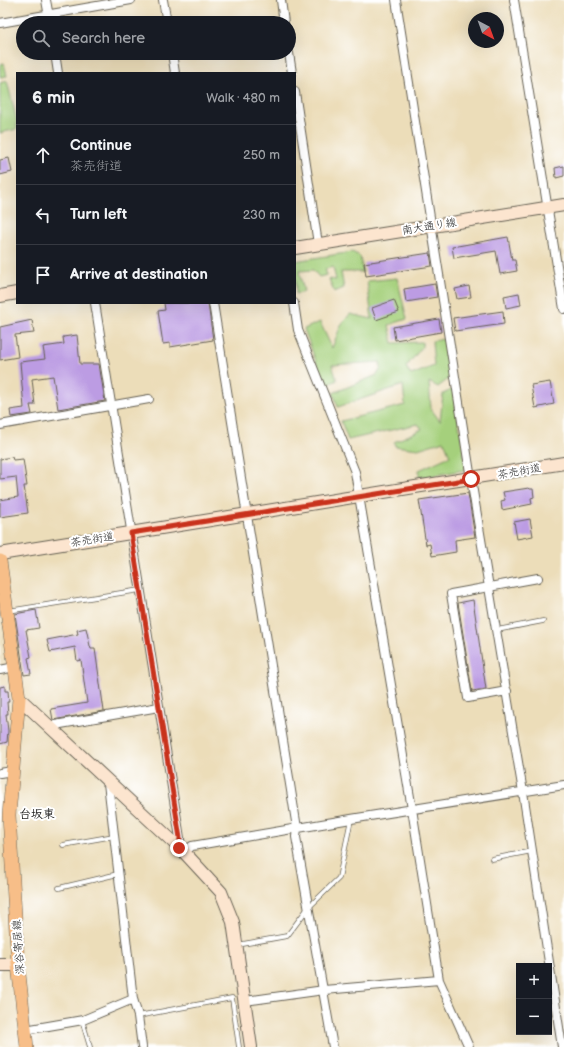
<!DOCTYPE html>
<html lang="en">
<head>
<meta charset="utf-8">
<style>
  :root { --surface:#171b24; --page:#242831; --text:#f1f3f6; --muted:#9ea1a6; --line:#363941 }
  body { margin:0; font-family:"Balsamiq Sans","Klee One",sans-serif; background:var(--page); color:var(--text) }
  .controls { position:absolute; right:12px; bottom:12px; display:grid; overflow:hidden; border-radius:0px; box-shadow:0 4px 16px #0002 }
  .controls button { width:36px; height:36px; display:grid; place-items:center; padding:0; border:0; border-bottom:1px solid var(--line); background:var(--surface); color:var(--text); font:20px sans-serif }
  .compass { position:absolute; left:468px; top:12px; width:36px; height:36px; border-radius:50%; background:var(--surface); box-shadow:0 4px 16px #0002; rotate:139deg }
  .stop { position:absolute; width:12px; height:12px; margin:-9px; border:3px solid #c8321e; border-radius:50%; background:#fff }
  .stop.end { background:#c8321e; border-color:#fff; box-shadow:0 1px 4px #0008 }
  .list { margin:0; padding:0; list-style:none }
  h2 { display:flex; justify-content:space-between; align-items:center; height:52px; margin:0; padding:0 16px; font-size:17px }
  h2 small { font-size:13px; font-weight:400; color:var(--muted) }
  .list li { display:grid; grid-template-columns:26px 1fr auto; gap:12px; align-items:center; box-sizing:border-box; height:60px; padding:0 16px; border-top:1px solid var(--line) }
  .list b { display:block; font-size:15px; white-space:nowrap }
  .list p { margin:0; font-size:13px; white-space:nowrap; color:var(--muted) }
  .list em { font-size:13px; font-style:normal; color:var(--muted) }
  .icon { flex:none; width:22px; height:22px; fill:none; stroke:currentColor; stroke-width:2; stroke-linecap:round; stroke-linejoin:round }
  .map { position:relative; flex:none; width:564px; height:1047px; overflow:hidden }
  .search { position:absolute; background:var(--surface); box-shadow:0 4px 16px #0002; left:16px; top:16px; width:280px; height:44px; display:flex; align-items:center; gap:10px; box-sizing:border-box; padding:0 14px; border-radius:22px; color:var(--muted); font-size:15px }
  .panel { position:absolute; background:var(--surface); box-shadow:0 4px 16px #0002; left:16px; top:72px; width:280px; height:232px; border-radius:0px }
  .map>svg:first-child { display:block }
  .green { fill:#a5d07c; stroke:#60764c }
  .building { fill:#bc9ce3 }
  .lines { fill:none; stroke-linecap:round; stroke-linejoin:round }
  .lane-casing { stroke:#656053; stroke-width:5.5 }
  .street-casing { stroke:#656053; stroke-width:10 }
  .secondary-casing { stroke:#656053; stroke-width:14 }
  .primary-casing { stroke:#656053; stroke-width:14 }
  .lane { stroke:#fff; stroke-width:4 }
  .street { stroke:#fff; stroke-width:8 }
  .secondary { stroke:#fce5cf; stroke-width:12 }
  .primary { stroke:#f7be88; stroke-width:13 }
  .route { stroke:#c8321e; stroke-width:5 }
  .labels { text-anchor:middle; stroke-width:4; stroke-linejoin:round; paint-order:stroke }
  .street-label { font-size:11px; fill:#1c1c1c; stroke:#fff }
  .neighbourhood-label { font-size:12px; font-weight:bold; fill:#1c1c1c; stroke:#fff }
</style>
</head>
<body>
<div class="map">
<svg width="564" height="1047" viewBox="0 0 564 1047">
  <rect width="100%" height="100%" fill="#fff"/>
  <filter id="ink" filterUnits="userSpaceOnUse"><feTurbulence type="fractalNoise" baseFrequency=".025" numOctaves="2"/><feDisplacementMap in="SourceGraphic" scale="8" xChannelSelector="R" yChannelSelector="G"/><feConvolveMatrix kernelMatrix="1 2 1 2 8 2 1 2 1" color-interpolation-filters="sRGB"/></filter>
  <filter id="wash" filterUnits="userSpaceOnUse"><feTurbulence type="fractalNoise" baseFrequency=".012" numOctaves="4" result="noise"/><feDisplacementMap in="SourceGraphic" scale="16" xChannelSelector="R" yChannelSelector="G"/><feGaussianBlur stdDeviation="0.9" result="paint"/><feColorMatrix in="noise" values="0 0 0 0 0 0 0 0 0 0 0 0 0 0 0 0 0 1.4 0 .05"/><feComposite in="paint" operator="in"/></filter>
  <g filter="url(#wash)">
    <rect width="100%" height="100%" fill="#ecddb9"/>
    <path class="green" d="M4,63L7,76L0,77V64Z
      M7,81L17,121V129L0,133V83Z
      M352,252L360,256L363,272H341L344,288L334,292L329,279L336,280L333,267L325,269L327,275L319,277L313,270L299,271L304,292L296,294L295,261Z
      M397,278L407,319L389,325L393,343L422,342V347L406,367L411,375L434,366L432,341L444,339L451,377L438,387L429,382L431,409L440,421L443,394L453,389L466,466L464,470L419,478V470L450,456L444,441L418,449L395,446L394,442L422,429L418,424L348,440L341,421L405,405L403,385L338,407L333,393L377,375L381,368L380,362L332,365L337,380L325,386L304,329L320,322L332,348L341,325L350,314L372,319L367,281Z"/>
    <g id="blocks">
      <path class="building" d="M9,158L12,172L0,175V160Z
        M564,166V176L556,178L555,168Z
        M508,237L512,260H515L517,271L500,274L496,251L454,258L452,247Z
        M430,253L432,266L366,276L364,263Z
        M435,284L437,297L406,302L404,289Z
        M469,286L471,297L457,299L455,289Z
        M519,293L521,305L506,308L504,296Z
        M394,300L399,312L376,320L372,308Z
        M164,303H208L213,340L170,347V343L163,344L158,311L165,310Z
        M503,311L504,324L455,331L453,318Z
        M439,319L441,332L395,340L393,327Z
        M32,320L34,333L15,335L18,357L0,360V327Z
        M77,335L80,364H99L105,401L58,409L53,376L32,379L35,405H30L32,414L11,417L10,410L24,408L20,362L45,359L43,347L64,344L63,337Z
        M550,382L554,404L535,408L531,385Z
        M12,457L13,460L23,459L27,486H24L28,513L0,517V500L18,497L16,477L0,479V459Z
        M529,488L530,489H533L534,497L531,498L532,504L502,510L501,501L505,500L503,492Z
        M468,493L475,537L455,540L456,552L432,556L430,544L426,545L419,500Z
        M530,519L533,536L517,539L514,522Z
        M473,600L486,689L472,691L458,603Z
        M36,610L39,628L26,630L31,657L28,658L31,674L24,675L15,614Z
        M86,628L90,646L91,649H95L104,711L53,720L51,709L87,703L81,660L77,661L75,647L50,652L47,640L78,634L77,630Z
        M5,686V691H8L9,702H7L8,714H6L8,731L7,742L0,744V687Z"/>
    </g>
  </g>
  <g filter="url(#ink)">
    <use href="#blocks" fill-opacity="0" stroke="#656053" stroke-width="1"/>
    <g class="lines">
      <defs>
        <path id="lane" d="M8,611L140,590
          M497,630L543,621
          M63,845L114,836
          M492,859L532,851
          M59,888L118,874
          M237,945L287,936L308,908L339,878L351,819
          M138,1016L232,998L239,1047
          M82,1020L90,1047"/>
        <path id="street" d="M46,0L50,23
          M163,0L167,23
          M281,0L284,23
          M396,0L471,479L523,792L562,1047
          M514,0L564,309
          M0,23L131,0
          M55,53L58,73
          M172,53L175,73
          M289,53L292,73
          M295,92L318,244
          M95,303L180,838L179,848
          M213,303L297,828L296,837L333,1047
          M294,303L298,330L355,472L412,809L439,980L469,1047
          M0,425L149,399
          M0,670L15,667
          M507,691L468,698L451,594L538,578
          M49,726L159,707
          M0,773L12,771
          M108,783L133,999L138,1016L142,1047
          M184,852L192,846L351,819L564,785
          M245,1001L324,990L439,980
          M25,1030L83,1020L133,999"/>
        <path id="secondary" d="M295,248L564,205
          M0,296L17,293
          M0,554L564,463
          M19,698L184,852L221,892L233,922L251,1047
          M0,965H18"/>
        <path id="primary" d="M0,561L19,698L9,815L18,965L27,1047"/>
      </defs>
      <use href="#lane" class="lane-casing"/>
      <use href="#street" class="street-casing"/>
      <use href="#secondary" class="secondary-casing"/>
      <use href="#primary" class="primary-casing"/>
      <use href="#lane" class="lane"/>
      <use href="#street" class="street"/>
      <use href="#secondary" class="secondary"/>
      <use href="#primary" class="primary"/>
    </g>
  </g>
  <g class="lines" filter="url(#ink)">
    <path class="route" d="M179,848L180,838L131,533L471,479"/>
  </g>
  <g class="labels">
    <g class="street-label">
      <text transform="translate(429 226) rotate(-9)" y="4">南大通り線</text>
      <text transform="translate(519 471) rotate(-10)" y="4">茶売街道</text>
      <text transform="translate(92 539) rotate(-9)" y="4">茶売街道</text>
      <text transform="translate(18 947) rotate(-94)" y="4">深谷寄居線</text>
    </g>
    <g class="neighbourhood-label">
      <text x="37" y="818">台坂東</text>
    </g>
  </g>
</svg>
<div class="controls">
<button>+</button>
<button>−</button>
</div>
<svg class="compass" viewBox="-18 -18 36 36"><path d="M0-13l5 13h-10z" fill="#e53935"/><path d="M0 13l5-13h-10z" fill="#9ea1a6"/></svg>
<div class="stop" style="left:471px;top:479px"></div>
<div class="stop end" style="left:179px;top:848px"></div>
<div class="search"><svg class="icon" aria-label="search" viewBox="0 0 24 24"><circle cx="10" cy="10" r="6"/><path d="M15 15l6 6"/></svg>Search here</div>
<section class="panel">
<h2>6 min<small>Walk · 480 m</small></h2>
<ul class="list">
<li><svg class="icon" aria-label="ahead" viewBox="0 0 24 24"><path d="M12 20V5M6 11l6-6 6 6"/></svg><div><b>Continue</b><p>茶売街道</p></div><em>250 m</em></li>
<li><svg class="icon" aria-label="left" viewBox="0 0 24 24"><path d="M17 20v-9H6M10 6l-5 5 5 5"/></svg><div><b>Turn left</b></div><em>230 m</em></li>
<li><svg class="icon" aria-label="arrive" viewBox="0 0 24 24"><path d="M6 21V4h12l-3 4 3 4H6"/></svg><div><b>Arrive at destination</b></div></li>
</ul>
</section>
</div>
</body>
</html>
